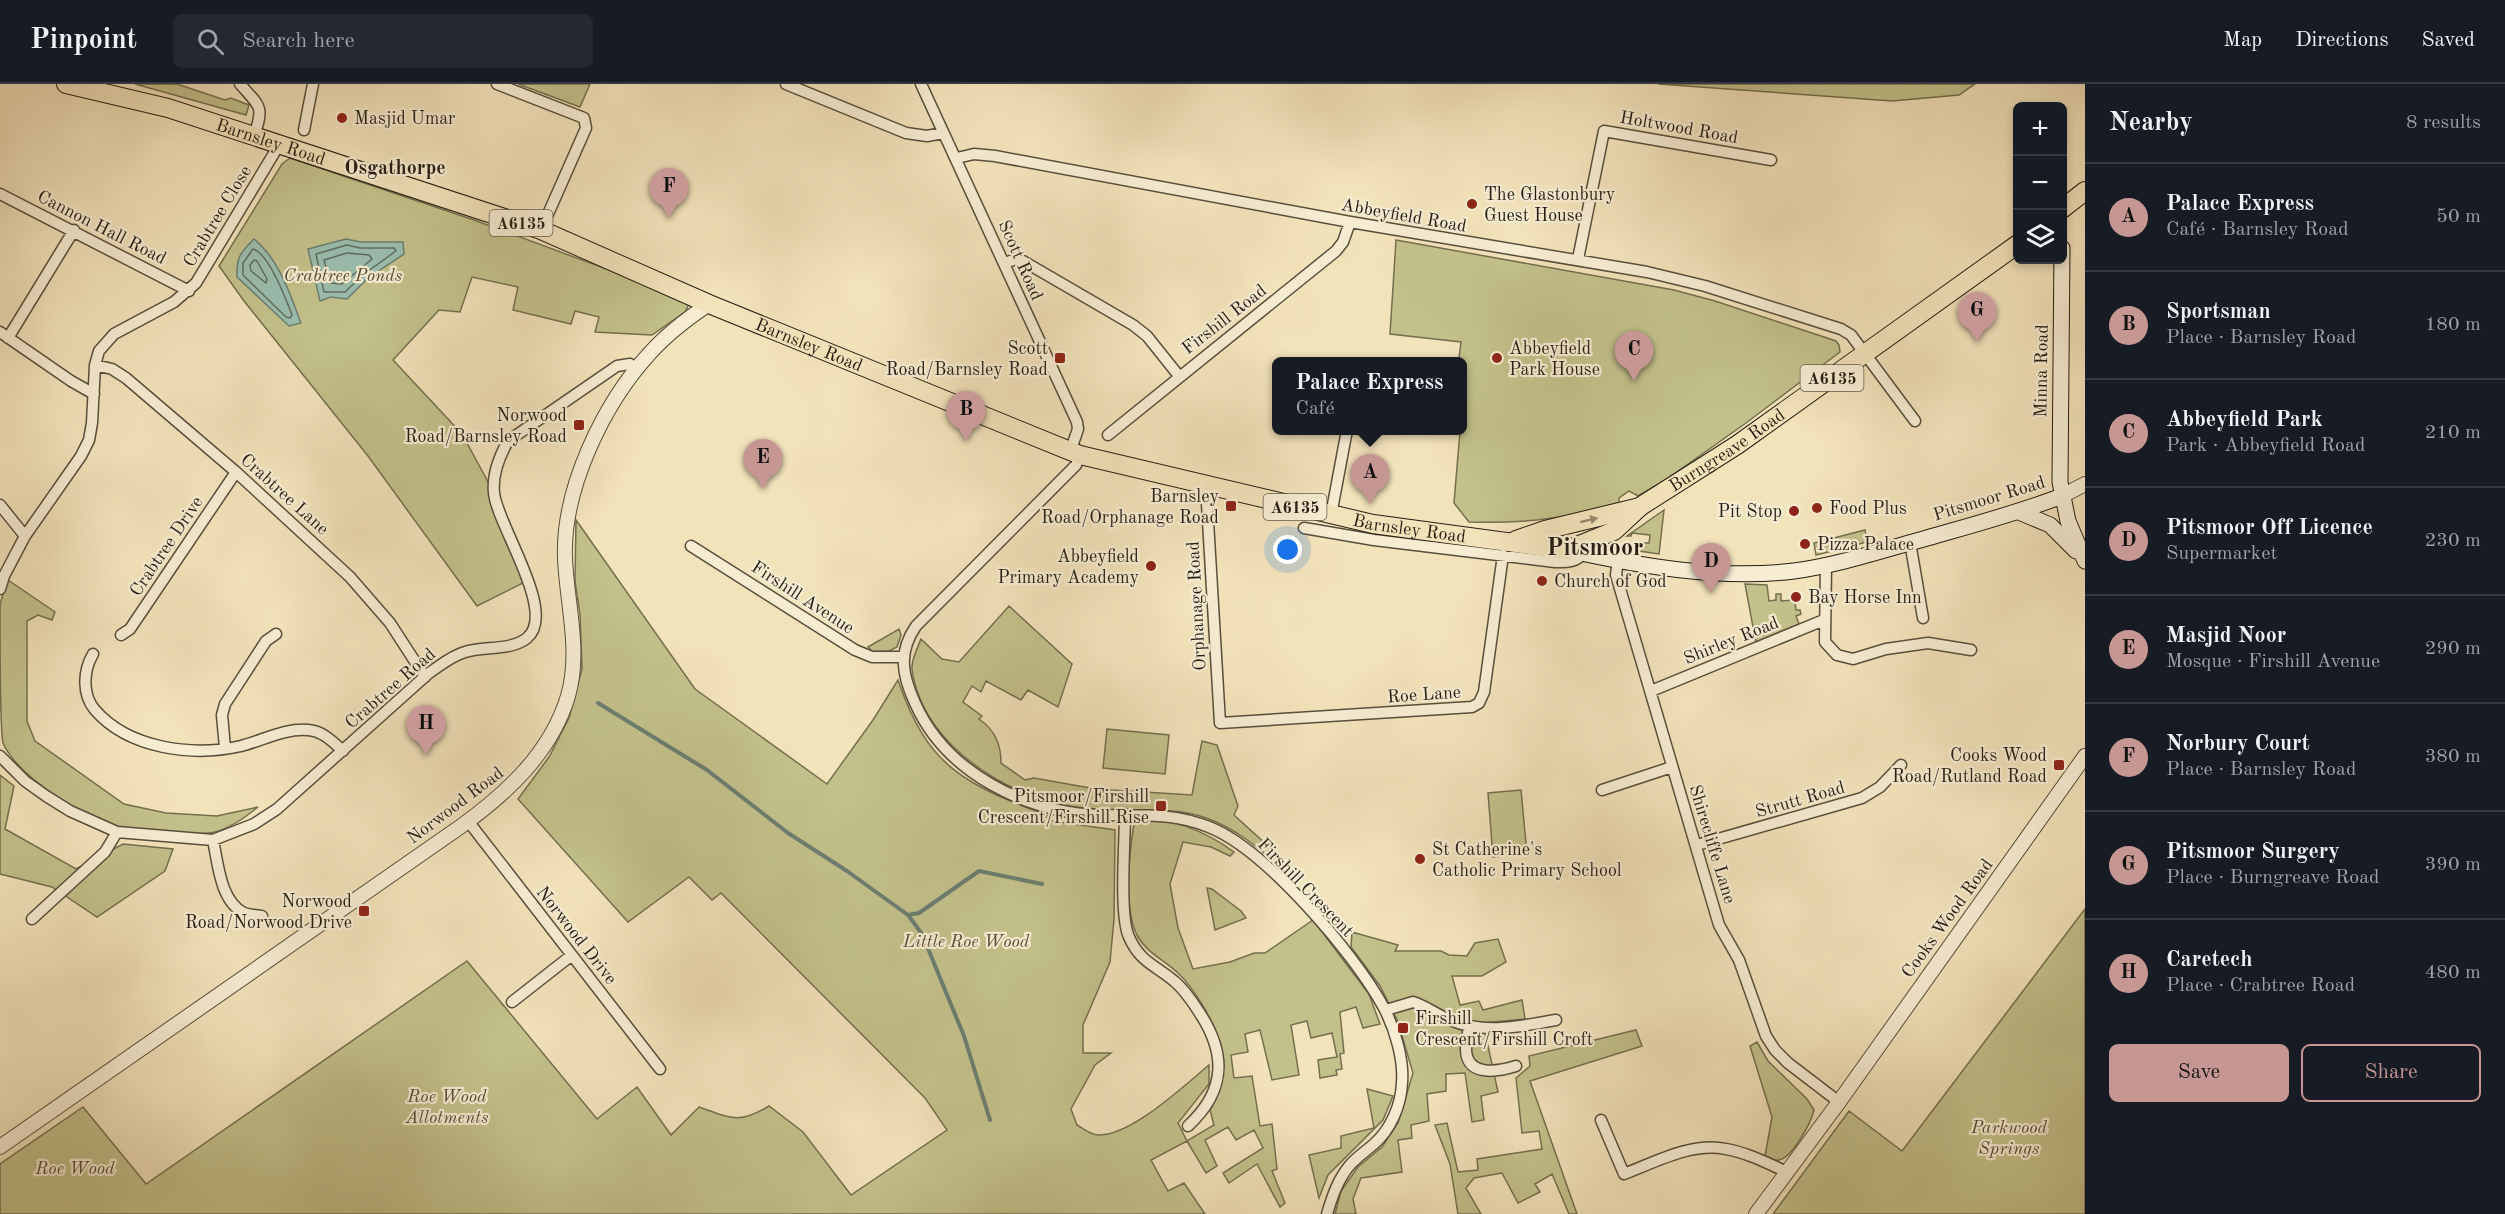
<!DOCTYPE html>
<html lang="en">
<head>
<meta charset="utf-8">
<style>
  :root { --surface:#171b24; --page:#242831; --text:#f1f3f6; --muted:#9ea1a6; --line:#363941; --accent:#c59692 }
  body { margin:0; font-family:"Old Standard TT",serif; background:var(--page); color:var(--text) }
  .controls { position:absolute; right:18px; top:18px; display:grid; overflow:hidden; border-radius:9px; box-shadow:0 3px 9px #0003 }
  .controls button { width:54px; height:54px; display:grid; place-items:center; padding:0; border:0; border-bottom:2px solid var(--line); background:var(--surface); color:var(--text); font:30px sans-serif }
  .you { position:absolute; left:1288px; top:466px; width:21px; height:21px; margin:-15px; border:4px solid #fff; border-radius:50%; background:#1a73e8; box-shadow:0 0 0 9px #1a73e833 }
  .badge { display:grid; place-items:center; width:39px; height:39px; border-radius:50%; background:var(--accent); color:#111; font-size:20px; font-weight:700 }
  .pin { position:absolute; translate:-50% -50px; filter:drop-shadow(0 2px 3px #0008) }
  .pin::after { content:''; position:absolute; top:32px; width:21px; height:18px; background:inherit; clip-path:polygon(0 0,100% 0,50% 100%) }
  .popup { position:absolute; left:1272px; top:273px; width:195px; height:78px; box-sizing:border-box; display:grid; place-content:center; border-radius:9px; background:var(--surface); filter:drop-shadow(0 2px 4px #0005); font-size:20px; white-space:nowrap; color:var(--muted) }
  .popup b { font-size:22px; color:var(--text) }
  .popup::after { content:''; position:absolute; left:50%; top:100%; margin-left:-12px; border:12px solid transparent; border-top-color:var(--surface) }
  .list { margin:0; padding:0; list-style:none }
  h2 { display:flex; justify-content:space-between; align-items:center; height:78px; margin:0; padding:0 24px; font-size:26px }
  h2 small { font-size:20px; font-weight:400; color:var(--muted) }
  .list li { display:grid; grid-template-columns:39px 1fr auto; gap:18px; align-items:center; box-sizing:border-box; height:108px; padding:0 24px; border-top:2px solid var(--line) }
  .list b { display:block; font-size:22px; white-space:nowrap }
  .list p { margin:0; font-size:20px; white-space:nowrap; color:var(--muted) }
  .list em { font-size:20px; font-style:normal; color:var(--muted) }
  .actions { display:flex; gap:12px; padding:18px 24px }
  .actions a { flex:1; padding:14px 0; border:2px solid var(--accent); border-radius:9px; text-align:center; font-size:21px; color:var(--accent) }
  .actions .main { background:var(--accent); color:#111 }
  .icon { flex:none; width:33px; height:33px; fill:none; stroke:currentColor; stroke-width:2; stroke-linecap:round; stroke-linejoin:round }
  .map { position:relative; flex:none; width:2085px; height:1130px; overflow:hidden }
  header { display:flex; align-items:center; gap:36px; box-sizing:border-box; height:84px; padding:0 30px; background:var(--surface); border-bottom:2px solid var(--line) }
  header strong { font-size:28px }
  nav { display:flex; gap:33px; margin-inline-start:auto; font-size:21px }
  .search { width:420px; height:54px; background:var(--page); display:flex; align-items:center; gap:15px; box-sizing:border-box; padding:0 21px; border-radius:9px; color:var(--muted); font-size:22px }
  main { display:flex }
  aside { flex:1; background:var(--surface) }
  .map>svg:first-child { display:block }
  .green { fill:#c3c18b; stroke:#746f4f; stroke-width:1.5 }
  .water { fill:#9bbeaf; stroke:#6c7e71; stroke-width:1.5 }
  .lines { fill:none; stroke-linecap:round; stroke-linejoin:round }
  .shore { stroke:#606e61; stroke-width:1.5 }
  .stream { stroke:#6c7e71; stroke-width:4 }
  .minor-casing { stroke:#584e3d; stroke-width:13 }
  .tertiary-casing { stroke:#584e3d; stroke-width:16 }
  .secondary-casing { stroke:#251d13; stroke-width:17 }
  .primary-casing { stroke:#251d13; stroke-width:20 }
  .minor { stroke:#f7edd3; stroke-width:10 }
  .tertiary { stroke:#f7edd3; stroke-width:14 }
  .secondary { stroke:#f7edd3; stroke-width:15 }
  .primary { stroke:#f3e3bb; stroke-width:18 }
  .oneway { fill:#968a6f }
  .poi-dot { fill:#8f2418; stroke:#f7edd3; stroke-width:2 }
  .labels { text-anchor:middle; stroke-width:4.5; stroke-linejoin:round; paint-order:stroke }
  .shield { fill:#f7edd3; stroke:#645b4d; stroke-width:1.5 }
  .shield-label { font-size:16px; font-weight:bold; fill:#251d13 }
  .poi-label { font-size:18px; fill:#251d13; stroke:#f7edd3; text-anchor:start }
  .street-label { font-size:18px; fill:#251d13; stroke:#f7edd3 }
  .park-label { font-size:18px; font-style:italic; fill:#544e37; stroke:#f7edd3 }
  .neighbourhood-label { font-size:20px; font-weight:bold; fill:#251d13; stroke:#f7edd3 }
  .district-label { font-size:24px; font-weight:bold; fill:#251d13; stroke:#f7edd3 }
</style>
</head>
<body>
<header>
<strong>Pinpoint</strong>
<div class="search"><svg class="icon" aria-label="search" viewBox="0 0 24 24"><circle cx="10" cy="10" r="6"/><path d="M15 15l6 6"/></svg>Search here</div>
<nav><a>Map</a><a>Directions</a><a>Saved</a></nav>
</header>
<main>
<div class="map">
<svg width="2085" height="1130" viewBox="0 0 2085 1130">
  <rect width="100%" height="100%" fill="#f3e3bb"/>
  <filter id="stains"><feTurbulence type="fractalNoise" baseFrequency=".00333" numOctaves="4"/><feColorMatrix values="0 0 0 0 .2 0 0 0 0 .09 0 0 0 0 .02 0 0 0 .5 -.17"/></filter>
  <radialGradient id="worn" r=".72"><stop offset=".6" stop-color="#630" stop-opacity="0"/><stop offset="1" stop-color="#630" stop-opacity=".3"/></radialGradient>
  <path class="green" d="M135,0H177L225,16L231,14L249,21L246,31Z
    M518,0H590L580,23Z
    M1658,0H1975L1959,11L1892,17Z
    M290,74L474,136L685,214L689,220L685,228L652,251L595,248L599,233L575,227L571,240L513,226L518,203L472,193L460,228L439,226L393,276L462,350L493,407L527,497L477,522L368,372L244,217L219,182L282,80Z
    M1396,156L1674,206L1715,217L1836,257L1839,261L1840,268L1746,339L1664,397L1638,412L1629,407L1619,414V420C1566,434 1524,440 1469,438L1454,419L1460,347L1463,346L1466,295V287L1459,274L1461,258L1390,250Z
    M1664,426L1659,470L1639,467L1640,459H1649L1650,451L1632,449L1631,452H1627Z
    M576,436L695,605L827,700L873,636L898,596C928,685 966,700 1048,732L1045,736L1115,746L1114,835L1110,878L1083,941V969H1111L1095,981L1071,1025L1077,1041C1082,1044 1088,1048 1093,1050C1124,1059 1186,1000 1209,981V1000L1178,1039L1187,1057L1214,1041L1210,1026C1232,989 1226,963 1206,927C1198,914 1191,901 1179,890C1166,877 1148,870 1138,853C1123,827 1129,769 1134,740C1162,726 1211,751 1234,768L1230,772L1211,763L1183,758L1170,800L1178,844L1193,885L1230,878L1254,869H1265L1313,836L1369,910L1380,940L1363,944L1356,923L1340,928L1344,969L1340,970L1342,985L1336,986L1337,991L1320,994L1318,976L1337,973L1332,949L1311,954L1307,937L1291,941L1299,991L1272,996L1260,946L1245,950L1248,968L1231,971L1234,994L1252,992L1260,1042L1272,1040L1277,1085L1272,1087L1285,1119L1280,1123L1257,1080L1229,1099L1223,1089L1263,1064L1254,1046L1236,1056L1228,1043L1205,1056L1217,1082L1206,1089L1187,1057L1151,1076L1168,1107L1184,1099L1205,1130H0V1080L83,1023L146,1100L467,877L597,1035L637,1003L671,1051L699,1023C731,1034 738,1041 769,1022L803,1048L851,1111L947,1046L925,1014L721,809L712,816L689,793L628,838L518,715L549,673L569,634L582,585L580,530L575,497Z
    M1865,446L1867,458L1816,471L1814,459Z
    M8,496L55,528L52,536L38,531L27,537V637L35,657L124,720L166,729L217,732L258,723C246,733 230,744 215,748C199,752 136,747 119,743C84,734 18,693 3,659C0,646 0,543 0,522C1,514 5,505 8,496Z
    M1745,500L1767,501L1769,517L1776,516V510H1781V517L1795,516L1796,526H1800L1801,530L1796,532L1799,540L1756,559Z
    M1009,522L1072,580L1058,623L1028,606L1021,616L986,597L981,608L972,602L963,618L982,632L979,635C995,646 1001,660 1001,679L1025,696L1034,694L1096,705L1192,711L1202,657L1217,661L1238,722L1234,731L1287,779L1281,784C1259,764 1235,744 1206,734C1169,721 1131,729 1093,726C1019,721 922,665 912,585C911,576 918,563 921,555L942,575L959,578Z
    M899,545L901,551L897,563L889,567L873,568L868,563Z
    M1107,645L1169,651L1165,690L1103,684Z
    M0,691L14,702L5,745L76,785L123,760L173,765L165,787L97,833L52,803L0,790Z
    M1521,706L1527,770L1493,773L1488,709Z
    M1207,804L1212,805L1241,827L1246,834L1215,846Z
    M2085,825V1130H1773L1849,1027L1902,1067Z
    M1352,848L1398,861L1395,867H1441L1449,871L1467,872L1475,859L1498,855L1506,878L1482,892H1452L1460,921L1479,917L1483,926L1522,916L1525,935L1483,939L1498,1008L1481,1012L1484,1036L1472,1038L1465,989L1446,990V1007L1427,1010L1429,1037L1411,1041L1412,1054L1398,1056L1402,1088L1361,1094L1353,1115L1356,1130H1335L1341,1107L1358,1083L1382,1063L1398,1039L1413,989L1398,938L1380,902L1351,863Z
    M1636,946L1642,962L1530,997L1577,1130H1569L1552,1090L1535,1100L1540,1108L1518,1119L1502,1089L1474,1094L1466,1104L1481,1130H1458L1450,1080L1435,1041L1447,1039L1458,1088L1478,1086L1477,1075L1542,1065L1539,1047L1522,1049L1516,994L1530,982L1529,972Z
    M1757,958L1768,977L1807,1015L1814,1026C1811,1039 1792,1074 1779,1076C1774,1077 1769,1074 1765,1072L1772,1033L1750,962Z
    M1367,1005L1393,1012L1383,1036L1328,1091L1319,1114L1309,1071L1341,1064V1052L1374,1044Z"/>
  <path class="water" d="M254,155C279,175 290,210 301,239L289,242L237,193C236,174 240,169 254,155Z
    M346,155L361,158H403L404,170L368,194L347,215L331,213L320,217L308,165Z"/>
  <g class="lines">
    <path class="shore" d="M347,161L360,164H394L396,167L364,190L345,208H324L316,170Z
      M253,165C268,169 286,215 292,231L290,234L286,233L243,191V179Z
      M347,169L369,171L372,175L342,200L330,199L324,176Z
      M254,176L257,177L267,195L266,199L251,187L250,181Z"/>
    <path class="stream" d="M598,619L707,686L788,749L847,787L908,831L922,850L964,952L990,1036
      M908,831L919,829L979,787L1042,800"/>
    <defs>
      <path id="minor" d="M240,0C261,24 264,21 254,53
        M497,0L584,34L586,44L541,146
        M786,0L906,49L927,52L943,49
        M921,0L1077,338L1078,345L1070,368
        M304,46L313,0
        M957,74L974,70L995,72L1350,138L1647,188L1705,202L1841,245L1851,251L1915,337
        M0,110L189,207
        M1578,175L1604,47L1771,76
        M1005,179L1016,175L1023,177L1133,241L1147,252L1179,292
        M0,248L71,297L94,310
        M8,254L74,146
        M95,281L112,285L126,294L236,388L350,493L390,539L425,593
        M1108,351L1336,167L1343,158L1350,138
        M1080,371L1076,381L916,542C898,568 902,591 915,619C946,689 1026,729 1101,731C1140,732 1171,728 1209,743C1265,765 1355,870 1384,924C1395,945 1404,976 1402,999C1401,1021 1391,1045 1374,1060C1366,1067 1357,1073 1350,1081C1338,1095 1332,1113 1327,1130
        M1211,403L1207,420L1220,639L1472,623L1479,619L1484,608L1503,471
        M0,421L25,452
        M1331,431L1347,346
        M1304,444L1374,456L1555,478C1565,478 1577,479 1583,469
        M1910,458L1923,534
        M691,462L855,566L872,573H904
        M1618,476L1616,491L1719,841L1739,876L1766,952L1775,966L1788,979L1839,1018
        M1826,481L1825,558L1837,571L1853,575L1886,565L1928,559L1971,566
        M0,505L4,492L25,452L81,372L89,356L92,339L95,281L99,267L114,250L174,218L196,199L279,61
        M121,551L130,545L236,388
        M93,570C83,587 82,611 95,626C129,665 193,673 241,662C264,656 285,644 308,646C323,647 333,658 343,667
        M1651,607L1824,536
        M225,664L222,631L225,620L266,557L276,550
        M0,672L25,697L46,712L70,727L117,748L213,756L254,740L277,725L429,589C441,581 451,572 465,568C484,562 511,567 527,554C558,529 497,441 494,409C492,390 499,373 508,357L617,282L630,280L637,285
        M1602,706L1672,683
        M1125,730C1125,758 1119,831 1129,853C1140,878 1155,881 1174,897C1184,905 1192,917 1199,928C1227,970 1226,1007 1188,1042
        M468,737L660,985
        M213,756C218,779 220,817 244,829C249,831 257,831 262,832
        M1697,761L1862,714L1880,703L1901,681
        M32,835L105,768L117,748
        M512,918L572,871
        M1386,926L1413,918C1426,922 1437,931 1450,936C1485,951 1521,942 1556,936
        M1469,943C1468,950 1466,959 1466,966C1467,994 1500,987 1516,982
        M1601,1036L1624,1090C1656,1078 1691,1058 1726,1065C1748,1069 1767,1079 1787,1088"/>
      <path id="tertiary" d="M2062,412L2085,400
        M0,1063L460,743C506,710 551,669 568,612C581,568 567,520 565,475C562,406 603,320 650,269C667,250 688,234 709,220
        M1756,1130L1839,1018L2085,672"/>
      <path id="secondary" d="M2062,164L2060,398L2068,437L2085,477
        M2019,428L2050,441L2076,467
        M1567,466C1640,482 1719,496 1794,487C1839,481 1883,466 1927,454C1972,441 2018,429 2062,412"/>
      <g id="primary">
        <path id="s1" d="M66,0L168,24L541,146L709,220L1080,371L1373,440L1567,466L1614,447L1641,422L1737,361L2018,160"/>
        <path d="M2062,125L2085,107"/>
        <path d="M1516,456L1545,446L1640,423"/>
      </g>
    </defs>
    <use href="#minor" class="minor-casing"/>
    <use href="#tertiary" class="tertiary-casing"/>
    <use href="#secondary" class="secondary-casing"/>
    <use href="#primary" class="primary-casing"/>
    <use href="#minor" class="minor"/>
    <use href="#tertiary" class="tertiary"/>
    <use href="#secondary" class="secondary"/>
    <use href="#primary" class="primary"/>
  </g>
  <defs><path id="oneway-solid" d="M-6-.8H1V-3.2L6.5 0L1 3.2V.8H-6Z" transform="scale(1.5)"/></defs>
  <use class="oneway" href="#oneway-solid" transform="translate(1589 436) rotate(-14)"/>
  <g class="poi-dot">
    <circle cx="342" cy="34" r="6"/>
    <circle cx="1472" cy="120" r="6"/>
    <rect x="1054" y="268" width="12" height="12" rx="3"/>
    <circle cx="1497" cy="274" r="6"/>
    <rect x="573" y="335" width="12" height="12" rx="3"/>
    <rect x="1225" y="416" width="12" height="12" rx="3"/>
    <circle cx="1817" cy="424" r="6"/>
    <circle cx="1794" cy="427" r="6"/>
    <circle cx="1805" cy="460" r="6"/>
    <circle cx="1151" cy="482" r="6"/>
    <circle cx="1542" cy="497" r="6"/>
    <circle cx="1796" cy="513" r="6"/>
    <rect x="2053" y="675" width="12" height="12" rx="3"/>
    <rect x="1155" y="716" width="12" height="12" rx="3"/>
    <circle cx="1420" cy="775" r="6"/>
    <rect x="358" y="821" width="12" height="12" rx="3"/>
    <rect x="1397" y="938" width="12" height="12" rx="3"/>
  </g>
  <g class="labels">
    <g class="shield">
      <rect x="489.5" y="126" width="63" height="26" rx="4.5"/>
      <rect x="1800.5" y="281" width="63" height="26" rx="4.5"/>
      <rect x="1263.5" y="410" width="63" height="26" rx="4.5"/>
    </g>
    <g class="shield-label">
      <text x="521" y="145">A6135</text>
      <text x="1832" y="300">A6135</text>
      <text x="1295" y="429">A6135</text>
    </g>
    <g class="poi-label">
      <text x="354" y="40">Masjid Umar</text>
      <text x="1484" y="116">The Glastonbury<tspan x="1484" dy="21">Guest House</tspan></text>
      <text x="1048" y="270" text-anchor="end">Scott<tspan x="1048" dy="21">Road/Barnsley Road</tspan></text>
      <text x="1509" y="270">Abbeyfield<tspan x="1509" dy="21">Park House</tspan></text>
      <text x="567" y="337" text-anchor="end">Norwood<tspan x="567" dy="21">Road/Barnsley Road</tspan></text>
      <text x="1219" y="418" text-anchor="end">Barnsley<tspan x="1219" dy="21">Road/Orphanage Road</tspan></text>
      <text x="1829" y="430">Food Plus</text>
      <text x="1782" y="433" text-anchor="end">Pit Stop</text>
      <text x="1817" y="466">Pizza Palace</text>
      <text x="1139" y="478" text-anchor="end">Abbeyfield<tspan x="1139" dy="21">Primary Academy</tspan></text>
      <text x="1554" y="503">Church of God</text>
      <text x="1808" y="519">Bay Horse Inn</text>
      <text x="2047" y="677" text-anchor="end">Cooks Wood<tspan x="2047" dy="21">Road/Rutland Road</tspan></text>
      <text x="1149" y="718" text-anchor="end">Pitsmoor/Firshill<tspan x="1149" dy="21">Crescent/Firshill Rise</tspan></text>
      <text x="1432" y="771">St Catherine's<tspan x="1432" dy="21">Catholic Primary School</tspan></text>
      <text x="352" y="823" text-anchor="end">Norwood<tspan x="352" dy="21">Road/Norwood Drive</tspan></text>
      <text x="1415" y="940">Firshill<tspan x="1415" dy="21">Crescent/Firshill Croft</tspan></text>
    </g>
    <g class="street-label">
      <text transform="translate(1679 43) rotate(10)" y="6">Holtwood Road</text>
      <text dy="6" stroke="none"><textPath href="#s1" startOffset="213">Barnsley Road</textPath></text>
      <text transform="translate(1404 131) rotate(10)" y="6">Abbeyfield Road</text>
      <text transform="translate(217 132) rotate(-59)" y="6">Crabtree Close</text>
      <text transform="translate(102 143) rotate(27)" y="6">Cannon Hall Road</text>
      <text transform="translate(1021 176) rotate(66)" y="6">Scott Road</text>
      <text transform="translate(1224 235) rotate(-38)" y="6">Firshill Road</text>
      <text dy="6" stroke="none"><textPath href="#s1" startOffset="789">Barnsley Road</textPath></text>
      <text transform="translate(2041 287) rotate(-89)" y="6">Minna Road</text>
      <text dy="6" stroke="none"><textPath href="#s1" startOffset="1768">Burngreave Road</textPath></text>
      <text transform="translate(285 410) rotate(42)" y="6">Crabtree Lane</text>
      <text transform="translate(1989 414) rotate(-17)" y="6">Pitsmoor Road</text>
      <text dy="6" stroke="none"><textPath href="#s1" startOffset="1419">Barnsley Road</textPath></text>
      <text transform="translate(166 462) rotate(-56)" y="6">Crabtree Drive</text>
      <text transform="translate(803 513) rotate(33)" y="6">Firshill Avenue</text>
      <text transform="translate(1196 522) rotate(-93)" y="6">Orphanage Road</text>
      <text transform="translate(1731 556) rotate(-22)" y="6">Shirley Road</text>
      <text transform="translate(390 604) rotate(-41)" y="6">Crabtree Road</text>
      <text transform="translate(1424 610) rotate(-4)" y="6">Roe Lane</text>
      <text transform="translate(1800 715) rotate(-16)" y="6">Strutt Road</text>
      <text transform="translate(455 721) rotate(-37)" y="6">Norwood Road</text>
      <text transform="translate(1713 760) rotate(73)" y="6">Shirecliffe Lane</text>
      <text transform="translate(1306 803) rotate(46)" y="6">Firshill Crescent</text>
      <text transform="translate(1947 834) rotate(-54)" y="6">Cooks Wood Road</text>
      <text transform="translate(577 851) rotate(52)" y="6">Norwood Drive</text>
    </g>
    <g class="park-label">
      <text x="343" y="197">Crabtree Ponds</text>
      <text x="966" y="863">Little Roe Wood</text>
      <text x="447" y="1018">Roe Wood<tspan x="447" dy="21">Allotments</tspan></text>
      <text x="2009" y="1049">Parkwood<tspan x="2009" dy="21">Springs</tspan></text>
      <text x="75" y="1090">Roe Wood</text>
    </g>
    <g class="neighbourhood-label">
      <text x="395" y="90">Osgathorpe</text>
    </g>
    <g class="district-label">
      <text x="1595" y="471">Pitsmoor</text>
    </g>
  </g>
  <rect width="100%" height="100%" filter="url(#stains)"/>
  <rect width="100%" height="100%" fill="url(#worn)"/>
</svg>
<div class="controls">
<button>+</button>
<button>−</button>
<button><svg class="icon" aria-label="layers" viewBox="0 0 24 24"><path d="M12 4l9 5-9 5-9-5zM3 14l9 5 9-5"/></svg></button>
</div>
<div class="you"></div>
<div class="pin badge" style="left:1370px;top:420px">A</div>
<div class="popup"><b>Palace Express</b>Café</div>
<div class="pin badge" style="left:966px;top:357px">B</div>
<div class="pin badge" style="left:1634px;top:297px">C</div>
<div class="pin badge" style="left:1711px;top:509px">D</div>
<div class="pin badge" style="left:763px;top:405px">E</div>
<div class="pin badge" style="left:669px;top:134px">F</div>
<div class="pin badge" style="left:1977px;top:258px">G</div>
<div class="pin badge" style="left:426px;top:671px">H</div>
</div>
<aside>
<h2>Nearby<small>8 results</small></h2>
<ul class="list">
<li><span class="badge">A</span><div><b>Palace Express</b><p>Café · Barnsley Road</p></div><em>50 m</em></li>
<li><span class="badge">B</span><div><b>Sportsman</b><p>Place · Barnsley Road</p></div><em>180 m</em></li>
<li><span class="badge">C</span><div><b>Abbeyfield Park</b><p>Park · Abbeyfield Road</p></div><em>210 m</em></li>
<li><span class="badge">D</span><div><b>Pitsmoor Off Licence</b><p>Supermarket</p></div><em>230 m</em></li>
<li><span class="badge">E</span><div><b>Masjid Noor</b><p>Mosque · Firshill Avenue</p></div><em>290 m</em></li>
<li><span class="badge">F</span><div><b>Norbury Court</b><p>Place · Barnsley Road</p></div><em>380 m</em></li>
<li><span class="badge">G</span><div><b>Pitsmoor Surgery</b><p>Place · Burngreave Road</p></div><em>390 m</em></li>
<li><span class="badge">H</span><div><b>Caretech</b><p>Place · Crabtree Road</p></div><em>480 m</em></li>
</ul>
<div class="actions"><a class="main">Save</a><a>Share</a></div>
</aside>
</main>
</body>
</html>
